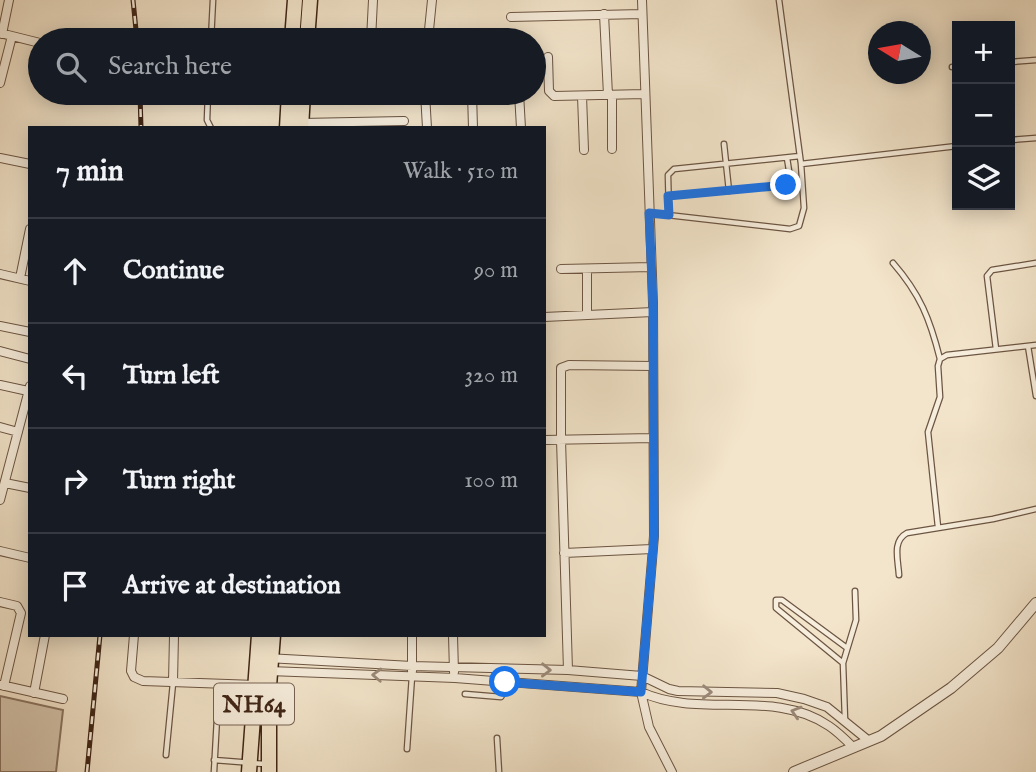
<!DOCTYPE html>
<html lang="en">
<head>
<meta charset="utf-8">
<style>
  :root { --surface:#171b24; --page:#20242c; --text:#f1f3f6; --muted:#9ea1a6; --line:#363941 }
  body { margin:0; font-family:"IM FELL English",serif; background:var(--page); color:var(--text) }
  .controls { position:absolute; right:21px; top:21px; display:grid; overflow:hidden; border-radius:0px; box-shadow:0 4px 18px #0003 }
  .controls button { width:63px; height:63px; display:grid; place-items:center; padding:0; border:0; border-bottom:2px solid var(--line); background:var(--surface); color:var(--text); font:35px sans-serif }
  .compass { position:absolute; left:868px; top:21px; width:63px; height:63px; border-radius:50%; background:var(--surface); box-shadow:0 4px 18px #0003; rotate:281deg }
  .stop { position:absolute; width:21px; height:21px; margin:-16px; border:5px solid #1a73e8; border-radius:50%; background:#fff }
  .stop.end { background:#1a73e8; border-color:#fff; box-shadow:0 2px 7px #0008 }
  .list { margin:0; padding:0; list-style:none }
  h2 { display:flex; justify-content:space-between; align-items:center; height:91px; margin:0; padding:0 28px; font-size:30px }
  h2 small { font-size:23px; font-weight:400; color:var(--muted) }
  .list li { display:grid; grid-template-columns:46px 1fr auto; gap:21px; align-items:center; box-sizing:border-box; height:105px; padding:0 28px; border-top:2px solid var(--line) }
  .list b { display:block; font-size:26px; white-space:nowrap }
  .list em { font-size:23px; font-style:normal; color:var(--muted) }
  .icon { flex:none; width:38px; height:38px; fill:none; stroke:currentColor; stroke-width:2; stroke-linecap:round; stroke-linejoin:round }
  .map { position:relative; flex:none; width:1036px; height:772px; overflow:hidden }
  .search { position:absolute; background:var(--surface); box-shadow:0 4px 18px #0003; left:28px; top:28px; width:518px; height:77px; display:flex; align-items:center; gap:18px; box-sizing:border-box; padding:0 24px; border-radius:38px; color:var(--muted); font-size:26px }
  .panel { position:absolute; background:var(--surface); box-shadow:0 4px 18px #0003; left:28px; top:126px; width:518px; height:511px; border-radius:0px }
  .map>svg:first-child { display:block }
  .green { fill:#d4c4ac; stroke:#8a7461; stroke-width:2 }
  .lines { fill:none; stroke-linecap:round; stroke-linejoin:round }
  .service-casing { stroke:#6c5543; stroke-width:7 }
  .minor-casing { stroke:#6c5543; stroke-width:10 }
  .tertiary-casing { stroke:#6c5543; stroke-width:12 }
  .trunk-casing { stroke:#3f2516; stroke-width:17 }
  .service { stroke:#f7eedd; stroke-width:4.5 }
  .minor { stroke:#f7eedd; stroke-width:8 }
  .tertiary { stroke:#f7eedd; stroke-width:10 }
  .trunk { stroke:#f3e5cb; stroke-width:14 }
  .rail-casing { stroke:#3f2516; stroke-width:5 }
  .rail { stroke:#f7eedd; stroke-width:2.5; stroke-dasharray:8; stroke-linecap:butt }
  .oneway { stroke:#9b8a7a }
  .route { stroke:#1a73e8; stroke-width:9 }
  .labels { text-anchor:middle; stroke-width:5; stroke-linejoin:round; paint-order:stroke }
  .shield { fill:#f7eedd; stroke:#766152; stroke-width:2 }
  .shield-label { font-size:24px; font-weight:bold; fill:#3f2516 }
</style>
</head>
<body>
<div class="map">
<svg width="1036" height="772" viewBox="0 0 1036 772">
  <rect width="100%" height="100%" fill="#f3e5cb"/>
  <filter id="stains"><feTurbulence type="fractalNoise" baseFrequency=".00286" numOctaves="4"/><feColorMatrix values="0 0 0 0 .2 0 0 0 0 .09 0 0 0 0 .02 0 0 0 .5 -.17"/></filter>
  <radialGradient id="worn" r=".72"><stop offset=".6" stop-color="#630" stop-opacity="0"/><stop offset="1" stop-color="#630" stop-opacity=".3"/></radialGradient>
  <path class="green" d="M0,696L63,710L56,772H0Z"/>
  <g class="lines">
    <defs>
      <path id="service" d="M211,40L213,0
        M1010,62L1036,60
        M952,67H957
        M208,93L207,120L211,128
        M1010,140L1036,138
        M724,144L729,191
        M801,164L957,146
        M668,196L786,185L790,177L787,158
        M650,213L790,229L799,226L804,208L801,164L779,0
        M669,215L668,175L674,169L800,156
        M893,263C920,294 930,319 940,359
        M1028,346L1036,396
        M996,349L987,276L992,270L1036,263
        M938,527L928,432L940,397L938,366L940,359L947,355L1036,345
        M899,575C898,559 892,541 907,533L993,519L1036,509
        M843,663L776,608V600H782L847,648
        M465,694L501,697L504,692L505,682
        M845,720L843,663L856,620L855,591
        M497,738L499,772
        M407,749L412,676
        M166,755L173,683
        M214,760L265,764
        M214,772L217,718"/>
      <path id="minor" d="M642,0L653,303L654,536L641,692L649,727L672,772
        M604,14L608,95
        M511,17L642,14
        M0,33L40,43
        M2,34L9,0
        M371,40L373,0
        M428,40L432,0
        M548,57L549,91L554,96L645,94
        M0,83L12,36
        M425,93L427,128
        M472,93L473,128
        M519,93L521,128
        M612,95V149
        M582,96L584,150
        M301,123L404,121
        M0,158L30,164
        M561,269L651,267
        M587,269V315
        M0,274L30,281
        M20,278L30,229
        M544,317L653,312
        M0,326L30,332
        M0,351L30,359
        M0,385L28,391
        M0,427L18,432
        M544,440L653,438
        M5,483L30,488
        M0,500L30,386
        M0,551L30,558
        M564,553L652,549
        M0,602L17,606L21,613L4,686
        M134,635L131,671L134,677L143,681L259,685
        M453,635L454,672
        M267,658L412,666L568,670L642,676L669,689L678,691L777,693L804,699L827,707L869,741
        M568,670L561,440V368L569,365L653,366
        M269,671L455,678L641,692C700,719 774,688 829,726C838,732 846,740 853,747
        M412,671V635
        M173,682L174,635
        M1,685L63,699
        M34,693L45,635"/>
      <path id="tertiary" d="M794,772L881,736L951,688L998,648L1036,603"/>
      <path id="trunk" d="M292,40L295,0
        M307,40L310,0
        M287,128L289,93
        M301,128L303,93
        M249,772L259,635
        M269,772V686L273,635"/>
    </defs>
    <use href="#service" class="service-casing"/>
    <use href="#minor" class="minor-casing"/>
    <use href="#tertiary" class="tertiary-casing"/>
    <use href="#trunk" class="trunk-casing"/>
    <use href="#service" class="service"/>
    <use href="#minor" class="minor"/>
    <use href="#tertiary" class="tertiary"/>
    <use href="#trunk" class="trunk"/>
    <defs>
      <path id="rail" d="M133,0L137,40
        M140,93L141,128
        M87,772L100,635"/>
    </defs>
    <use href="#rail" class="rail-casing"/>
    <use href="#rail" class="rail"/>
  </g>
  <defs><path id="oneway-chevron" d="M-2-3.5L2.5 0L-2 3.5" fill="none" stroke-width="1.6" stroke-linecap="round" stroke-linejoin="round" transform="scale(1.75)"/></defs>
  <g class="oneway">
    <use href="#oneway-chevron" transform="translate(546 670) rotate(1)"/>
    <use href="#oneway-chevron" transform="translate(377 675) rotate(-178)"/>
    <use href="#oneway-chevron" transform="translate(707 692) rotate(1)"/>
    <use href="#oneway-chevron" transform="translate(796 712) rotate(-163)"/>
  </g>
  <g class="lines">
    <path class="route" d="M505,682L641,692L654,536L653,303L649,213L669,215L668,196L786,185"/>
  </g>
  <g class="labels">
    <rect class="shield" x="214" y="683.5" width="80" height="41" rx="5"/>
    <g class="shield-label">
      <text x="254" y="712">NH64</text>
    </g>
  </g>
  <rect width="100%" height="100%" filter="url(#stains)"/>
  <rect width="100%" height="100%" fill="url(#worn)"/>
</svg>
<div class="controls">
<button>+</button>
<button>−</button>
<button><svg class="icon" aria-label="layers" viewBox="0 0 24 24"><path d="M12 4l9 5-9 5-9-5zM3 14l9 5 9-5"/></svg></button>
</div>
<svg class="compass" viewBox="-18 -18 36 36"><path d="M0-13l5 13h-10z" fill="#e53935"/><path d="M0 13l5-13h-10z" fill="#9ea1a6"/></svg>
<div class="stop" style="left:505px;top:682px"></div>
<div class="stop end" style="left:786px;top:185px"></div>
<div class="search"><svg class="icon" aria-label="search" viewBox="0 0 24 24"><circle cx="10" cy="10" r="6"/><path d="M15 15l6 6"/></svg>Search here</div>
<section class="panel">
<h2>7 min<small>Walk · 510 m</small></h2>
<ul class="list">
<li><svg class="icon" aria-label="ahead" viewBox="0 0 24 24"><path d="M12 20V5M6 11l6-6 6 6"/></svg><div><b>Continue</b></div><em>90 m</em></li>
<li><svg class="icon" aria-label="left" viewBox="0 0 24 24"><path d="M17 20v-9H6M10 6l-5 5 5 5"/></svg><div><b>Turn left</b></div><em>320 m</em></li>
<li><svg class="icon" aria-label="right" viewBox="0 0 24 24"><path d="M7 20v-9h11M14 6l5 5-5 5"/></svg><div><b>Turn right</b></div><em>100 m</em></li>
<li><svg class="icon" aria-label="arrive" viewBox="0 0 24 24"><path d="M6 21V4h12l-3 4 3 4H6"/></svg><div><b>Arrive at destination</b></div></li>
</ul>
</section>
</div>
</body>
</html>
